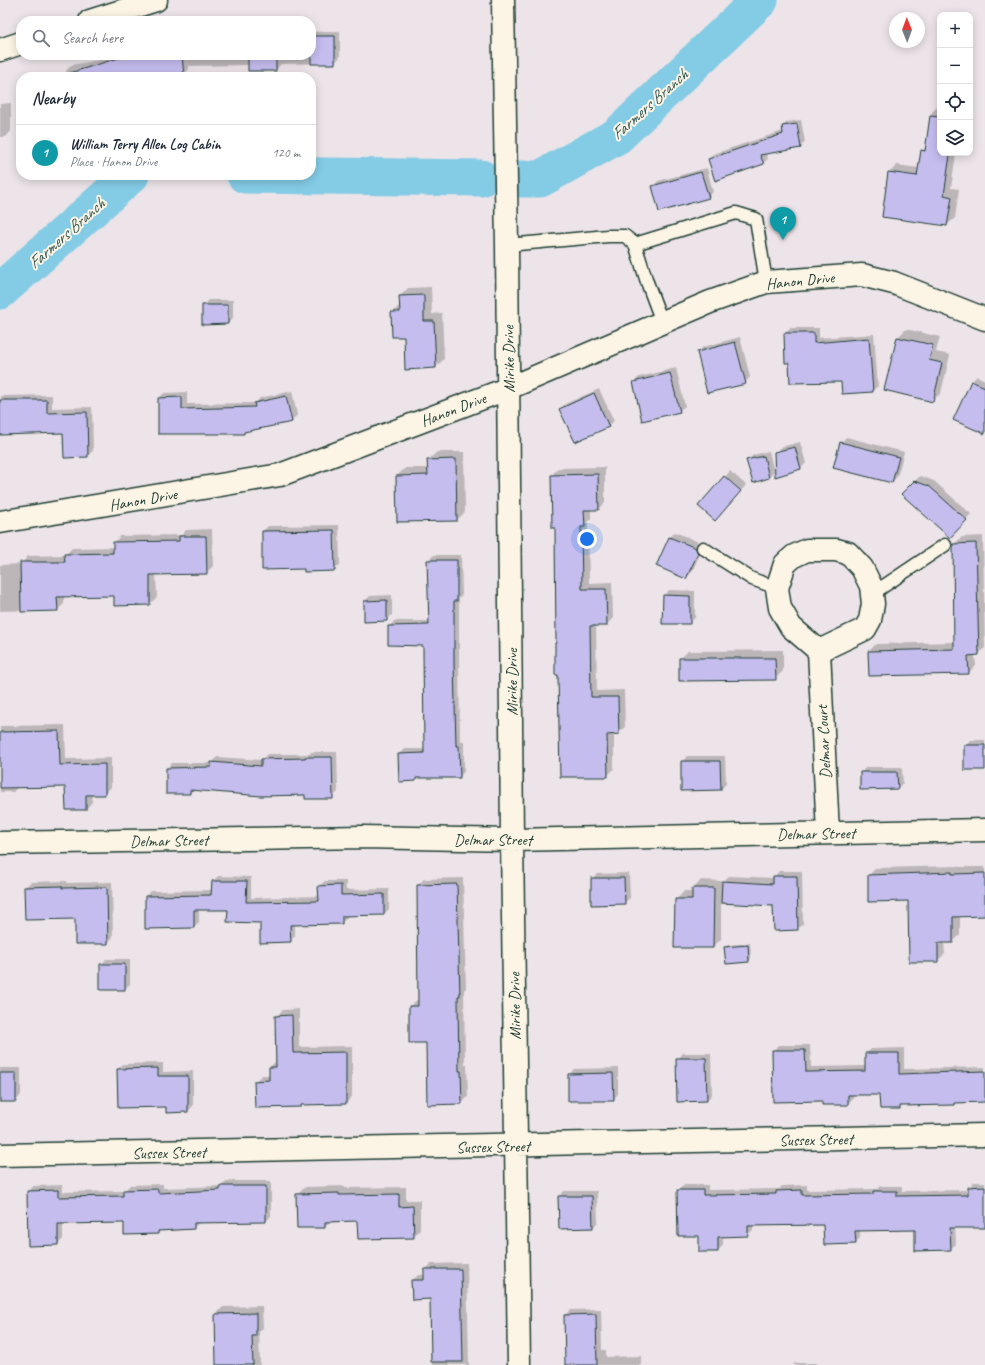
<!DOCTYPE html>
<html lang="en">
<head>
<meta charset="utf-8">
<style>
  :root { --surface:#fff; --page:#f2f2f3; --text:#1f2937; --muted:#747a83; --line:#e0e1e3; --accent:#d1495b }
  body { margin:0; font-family:Caveat,sans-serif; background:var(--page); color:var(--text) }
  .controls { position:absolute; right:12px; top:12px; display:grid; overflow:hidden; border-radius:8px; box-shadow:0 2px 10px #0003 }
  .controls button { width:36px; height:36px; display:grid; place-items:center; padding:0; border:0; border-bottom:1px solid var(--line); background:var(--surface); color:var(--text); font:20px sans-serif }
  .compass { position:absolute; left:889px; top:12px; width:36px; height:36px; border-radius:50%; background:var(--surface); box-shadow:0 2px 10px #0003; rotate:359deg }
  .you { position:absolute; left:587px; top:539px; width:14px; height:14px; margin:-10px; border:3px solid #fff; border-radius:50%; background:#1a73e8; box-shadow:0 0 0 6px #1a73e833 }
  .badge { display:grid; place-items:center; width:26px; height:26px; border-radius:50%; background:var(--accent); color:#fff; font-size:13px; font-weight:700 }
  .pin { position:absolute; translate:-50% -33px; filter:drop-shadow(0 1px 2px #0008) }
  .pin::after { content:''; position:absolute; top:21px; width:14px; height:12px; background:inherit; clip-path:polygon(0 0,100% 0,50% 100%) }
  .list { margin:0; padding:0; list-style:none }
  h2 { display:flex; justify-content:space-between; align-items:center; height:52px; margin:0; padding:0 16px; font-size:17px }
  h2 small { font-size:13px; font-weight:400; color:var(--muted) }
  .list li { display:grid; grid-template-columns:26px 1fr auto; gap:12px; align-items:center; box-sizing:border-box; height:56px; padding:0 16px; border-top:1px solid var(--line) }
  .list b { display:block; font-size:15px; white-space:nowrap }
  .list p { margin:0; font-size:13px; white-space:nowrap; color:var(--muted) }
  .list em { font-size:13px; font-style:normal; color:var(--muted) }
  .icon { flex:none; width:22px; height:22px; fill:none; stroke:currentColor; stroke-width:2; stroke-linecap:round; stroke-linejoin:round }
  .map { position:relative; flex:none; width:985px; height:1365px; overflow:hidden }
  .search { position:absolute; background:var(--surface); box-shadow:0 2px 10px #0003; left:16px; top:16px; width:300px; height:44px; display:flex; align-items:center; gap:10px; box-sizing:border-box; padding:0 14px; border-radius:16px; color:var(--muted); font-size:15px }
  .panel { position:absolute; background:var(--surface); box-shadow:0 2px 10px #0003; left:16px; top:72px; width:300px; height:108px; border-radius:16px }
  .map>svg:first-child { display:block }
  .shadow { fill:#0003 }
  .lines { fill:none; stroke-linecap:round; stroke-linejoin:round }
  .river { stroke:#84cbe5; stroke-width:37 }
  .building { fill:#c6bdef; stroke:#1f3d34 }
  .service-casing { stroke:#1f3d34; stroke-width:15 }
  .minor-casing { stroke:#1f3d34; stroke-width:25 }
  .service { stroke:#fcf5e5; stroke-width:12 }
  .minor { stroke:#fcf5e5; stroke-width:22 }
  .labels { text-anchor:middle; stroke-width:4; stroke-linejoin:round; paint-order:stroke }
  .street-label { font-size:16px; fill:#1f3d34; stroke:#fcf5e5 }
  .water-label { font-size:17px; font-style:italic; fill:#335957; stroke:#fcf5e5 }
</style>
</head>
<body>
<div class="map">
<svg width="985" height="1365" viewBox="0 0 985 1365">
  <rect width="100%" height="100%" fill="#ece4e8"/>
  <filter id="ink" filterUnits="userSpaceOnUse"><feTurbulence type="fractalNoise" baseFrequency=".025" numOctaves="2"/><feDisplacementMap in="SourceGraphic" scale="8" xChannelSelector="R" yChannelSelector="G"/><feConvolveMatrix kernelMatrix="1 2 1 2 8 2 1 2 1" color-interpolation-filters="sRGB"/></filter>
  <g filter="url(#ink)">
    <path class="shadow" d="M340,31V57L335,63L281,64L276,70L249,65L189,66V69L184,75L165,77H67L66,71L71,65L106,59L118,55H311V32Z
      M11,103V131L6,137H0V104Z
      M939,105L940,153H956L951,188L959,189L955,218L947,225L889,173L897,165L919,168L922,151L927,146L932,112Z
      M801,120L805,142L800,147L766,153L768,159L763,163L709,159L713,154L783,131V126L787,122Z
      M21,122V142L20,123Z
      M707,168L713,192L708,197L653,186L658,181Z
      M431,287L432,314L442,313L444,359L436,367L405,336L392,313L400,305V296L408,288Z
      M208,300H233V318L228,323L203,305Z
      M791,328H819V338L874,334L878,386L872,391L790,362L785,333Z
      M906,329L940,337L936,352L950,355L941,393L932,401L885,389L898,337Z
      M740,337L750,377L745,383L698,352L703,347Z
      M676,368L685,406L679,411L634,382L639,377Z
      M977,376L985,380V433L971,382Z
      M599,389L614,421L608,426L560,409L565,404Z
      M292,391L297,415L292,421L247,430L244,433H159V398L164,393L187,392V404L256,403L260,398Z
      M52,395V408L92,407L93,451L87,456L64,432L0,434L1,396Z
      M846,437L904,452L897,477L892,482L841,443Z
      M800,442L806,463L801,468L775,453L781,447Z
      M769,451L774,472L769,477L747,461L753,455Z
      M437,452H464L465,512L457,520L397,476L405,468H429L428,460Z
      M605,467V503L599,509H591V519L588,522L589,583L612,582L613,618L606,625H596L597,691L624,690L625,727L618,733L614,734V769L607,776L557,642L556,526L553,527L552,475L558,468Z
      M730,471L746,485L720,515L725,477Z
      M920,476L934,481L971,514L955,532L915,481Z
      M339,525L340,565L334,570L263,531L268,526Z
      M212,529L213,566L206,573L156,574L157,597L150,604L114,595L64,596V604L57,610L0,611V565L21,564L28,556L65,555L72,548L114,547V543L120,536L182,535L186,530Z
      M675,532L701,543L703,547L692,572L686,578L658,565L670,537Z
      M983,536L985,648L979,654L975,655L976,666L968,673L869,651L876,644L955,642L954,544L962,537Z
      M434,555H461L462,595L459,598V657L460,741H464V772L459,777H419L416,780L400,781L399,754L404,749H425L424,645L389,627L394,621H429L428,560Z
      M669,590L695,591V618L689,623L664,596Z
      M392,595V615L387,620L365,601L370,596Z
      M783,650V671L775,679L680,659L688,651Z
      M65,725L66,759L111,758V787L105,794H92V802L86,809L66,786L18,787L13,792H0V726Z
      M970,740H985V769L965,746Z
      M311,752H337L338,792L332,798L306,794L193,790L189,793L167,769L172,763H212L217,757L261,760L267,754H310Z
      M687,756H725L726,784L721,789L682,762Z
      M866,767H902L903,783L897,788L861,773Z
      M959,866V867H985V915H960V935L953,942H944L945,954L937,961L909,900L869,875L876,868Z
      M779,871H802L803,924L797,929L774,905L721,902V939L713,947L676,900L684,891H693V889L701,880L721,881V883L729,876L774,878V877Z
      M629,873L630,898L624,903L592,879L597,874Z
      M218,876L251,877V898L320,896L319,886L325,881H346V890L389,889V909L384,914H347V918L341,923L295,924V936L290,941L261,922L229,909H199V922L194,927L146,896L151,891L212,890L213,881Z
      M463,878L466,988L464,990L465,1065H467L468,1097L462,1103L427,1042L410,1006L417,1000H419L418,885L424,879Z
      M67,881V883L112,882L113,937L108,943L76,918L25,887L31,882Z
      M750,943L751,959L749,961L725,947L728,945Z
      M106,959H130V984L125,989L101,965Z
      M299,1009V1047L352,1046V1097L346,1103L303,1104L300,1106L255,1081L262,1075H270V1067L276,1061V1016L283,1010Z
      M778,1045H810L811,1067L866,1066V1054L871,1049L904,1048V1069L985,1067V1102H956L953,1104L902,1105L900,1108L880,1094H853V1098L848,1104L823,1100L773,1051Z
      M683,1053H711L712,1095L706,1100L678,1059Z
      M163,1063V1072L193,1071V1106L188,1111L167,1106L118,1069L123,1064Z
      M0,1068H21V1095L16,1101H0Z
      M618,1068V1094L613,1100L569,1075L574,1069Z
      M226,1181H271V1216L266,1221L199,1222V1223L193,1228L161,1230L158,1233L125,1222L63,1223V1239L58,1244L29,1245L28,1191L34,1186L62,1185L63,1192L124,1191L130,1185L163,1184V1188L222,1186Z
      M974,1182H985V1227H955L956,1244L950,1249L916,1229L860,1230V1238L855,1243L824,1224L753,1225V1230L747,1235L723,1236V1245L718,1251L699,1235L678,1190L684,1185H708V1190L779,1189L782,1186L807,1185V1190L877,1189L880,1186H902V1191L969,1190V1187Z
      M345,1186V1188L406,1187V1200H420V1230L413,1237L358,1220L330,1221L325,1227L298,1194L305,1187Z
      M564,1191H597L598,1222L593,1227L559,1197Z
      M467,1263L469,1365H432L431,1298L412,1281L418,1275H425V1270L431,1264Z
      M262,1306L263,1328L259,1331L260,1365H216V1314L223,1307Z
      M601,1309L602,1350H606V1357L641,1356V1365H566L565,1315L570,1310Z
      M795,1363H817V1365H793Z"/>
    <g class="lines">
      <path class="river" d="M245,175L481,178
        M519,179H540L617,136L760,0
        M0,291L131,175"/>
    </g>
    <path class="building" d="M311,36H335V64H311Z
      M128,55H182L184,76L173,77H70V73Z
      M248,55H276V71H248Z
      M930,116L940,117V153L950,155L944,195L952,197L947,226L882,217L888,172L917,176L921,150L925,151Z
      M797,124L801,148L760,155L764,164L715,181L708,159L783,134L782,126Z
      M701,172L709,198L659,212L652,186Z
      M424,295V321H434L436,368L405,370L404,337H392L391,312H400L399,296Z
      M202,305H228V324L202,325Z
      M784,333H814V343L869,338L873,392L842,394L841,382L790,383L789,363H785Z
      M897,337L933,345L929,360L942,363L933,402L884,390Z
      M735,342L746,384L707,393L697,352Z
      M670,373L680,412L642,421L633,382Z
      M971,381L985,387V434L953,420Z
      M594,393L609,427L575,442L559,409Z
      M286,396L292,422L244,432V434H158V398L182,397V409L255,407L254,403Z
      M0,400H47V413L87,412L88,457L64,458L63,433L0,435Z
      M840,442L899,457L892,483L833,468Z
      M795,447L801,469L775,477L774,452Z
      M764,456L769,478L753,483L746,460Z
      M456,459L457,521L397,522L396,476L428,475L427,460Z
      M598,474L599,510H584L585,527H581L582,589H606L607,626H590L591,697H618L619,734L607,735L608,777H560L558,675H555V643H556L555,528H552L551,475Z
      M724,476L741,491L715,521L698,506Z
      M914,481L929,486L967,520L950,538L901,494Z
      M334,530L335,571L304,572V569L262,570V531Z
      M179,536H206L207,574L150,575V605L114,606V596L57,597L58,611L21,612L20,562H65L64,554L113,553V542L179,541Z
      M669,537L696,548L698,553L686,579L656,566Z
      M976,543L979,655L968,656L969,674L869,676L868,651L954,649L953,544Z
      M427,560H457V601H454V663L456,746H459L460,778H416V781L399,782L398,754L424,753L423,646L388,645V626L429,625Z
      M663,595L690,596V624H662Z
      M387,600V621L364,622V601Z
      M679,658H775L776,680L679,681Z
      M59,731L60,765L105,764V795H86V810H66L65,787L0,788V732Z
      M964,745H985V770H964Z
      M305,757H332L333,799H305V795L261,796L190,790V794H166V768L211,767V762L261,766V759L305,758Z
      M681,761H720L721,790L681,791Z
      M860,772H897L898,789L860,790Z
      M952,872V874L985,873V916L953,917V943H938V962H909L908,901L868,902V875Z
      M773,876H797L798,930L774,931L773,906L721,903L722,881L773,884Z
      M591,878H624L625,904L591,905Z
      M212,881H247L246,902L319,901L318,886L341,885V895L384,894V915L342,916V924L290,925L291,942L260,943V923L227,922L228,910H194V928L145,929V896L211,895Z
      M457,884L460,996H458L459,1071H461L462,1104L427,1105L426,1043H409V1006H418L417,885Z
      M62,886V888L107,887L108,944H75V919L25,920L24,887Z
      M692,888H714L713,948H674L675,899H692Z
      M748,945L749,962L726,964L724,947Z
      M100,964H125V990H100Z
      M292,1015L293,1053L346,1052V1104L301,1105V1107L255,1108L254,1081L269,1080V1067H276L275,1016Z
      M772,1050H805L806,1072L865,1071V1053H899V1074L985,1071V1102L954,1103V1105L900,1106V1109H880L879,1095H848V1105H822V1101L773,1102Z
      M676,1058H706L707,1101L677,1102Z
      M158,1068V1076H188V1112L166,1113V1107L118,1108L117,1069Z
      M0,1073H16V1102H0Z
      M613,1073L614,1101H568V1074Z
      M220,1186H266V1222L194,1223V1229L158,1231V1234L124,1235V1223L58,1224V1245L28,1246L27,1191L58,1190V1197L123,1196V1190L158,1189V1193L220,1190Z
      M985,1186V1228H950L951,1250L915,1251V1230L855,1231L856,1244L824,1245L823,1225L748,1226V1236L718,1237V1252H699V1236H678L677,1190H703V1195L776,1194V1191L802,1190V1195L873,1194V1191H897V1196L968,1195V1187Z
      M339,1193V1195L399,1194V1207L413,1206L414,1238L358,1239L357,1221L325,1222V1228H297L296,1194Z
      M558,1196H592L593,1228L559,1229Z
      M424,1269H461L463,1362H431L430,1299L412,1300L411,1280H424Z
      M256,1313V1336H252L253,1365H216L215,1314Z
      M596,1314L597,1365H565L564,1315Z"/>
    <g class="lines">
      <defs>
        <path id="service" d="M635,244L736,213L756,219L766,282
          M507,245L608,236H625L635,244L647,282L662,322
          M703,548L752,579L777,588
          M872,594L945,545"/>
        <path id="minor" d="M503,0L507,245L512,840L519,1365
          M90,21L156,0
          M0,50L21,43
          M0,522L280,475L509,388L710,302L766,282L862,275L894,283L985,319
          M807,550H836L848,553L862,568L871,586L873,604L870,620L865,629L819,651L791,627L780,608L777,588L785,564L794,556Z
          M819,651L828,833
          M0,843L363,837L512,840L985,830
          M0,1155L985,1135"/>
      </defs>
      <use href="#service" class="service-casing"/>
      <use href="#minor" class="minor-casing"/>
      <use href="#service" class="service"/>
      <use href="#minor" class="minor"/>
    </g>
  </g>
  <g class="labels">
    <g class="street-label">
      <text transform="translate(800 280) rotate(-6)" y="6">Hanon Drive</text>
      <text transform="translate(508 359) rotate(-91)" y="6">Mirike Drive</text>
      <text transform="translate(453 409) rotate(-21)" y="6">Hanon Drive</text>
      <text transform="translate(143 499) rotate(-10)" y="6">Hanon Drive</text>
      <text transform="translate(511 682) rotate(-90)" y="6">Mirike Drive</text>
      <text transform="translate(823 742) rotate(-93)" y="6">Delmar Court</text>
      <text transform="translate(816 833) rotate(-1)" y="6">Delmar Street</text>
      <text x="493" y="845">Delmar Street</text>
      <text transform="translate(169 840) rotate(-1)" y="6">Delmar Street</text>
      <text transform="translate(514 1006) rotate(-91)" y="6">Mirike Drive</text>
      <text transform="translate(816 1139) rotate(-1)" y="6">Sussex Street</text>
      <text transform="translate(493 1146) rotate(-1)" y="6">Sussex Street</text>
      <text transform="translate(169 1152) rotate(-1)" y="6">Sussex Street</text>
    </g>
    <g class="water-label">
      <text transform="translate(649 104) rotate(-42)" y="6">Farmers Branch</text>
      <text transform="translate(66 233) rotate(-42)" y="6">Farmers Branch</text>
    </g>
  </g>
</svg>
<div class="controls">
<button>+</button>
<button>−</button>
<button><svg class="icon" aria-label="locate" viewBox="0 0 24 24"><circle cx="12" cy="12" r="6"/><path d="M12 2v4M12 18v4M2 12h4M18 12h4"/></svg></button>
<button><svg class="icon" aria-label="layers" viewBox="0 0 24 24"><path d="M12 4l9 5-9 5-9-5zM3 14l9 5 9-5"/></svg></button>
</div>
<svg class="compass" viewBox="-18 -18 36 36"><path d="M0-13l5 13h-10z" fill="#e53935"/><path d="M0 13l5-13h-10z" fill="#747a83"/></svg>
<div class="you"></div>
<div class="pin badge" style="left:783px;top:240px;background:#0f9aa8">1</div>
<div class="search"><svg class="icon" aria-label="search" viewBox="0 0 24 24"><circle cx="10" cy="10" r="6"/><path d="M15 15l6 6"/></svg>Search here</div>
<section class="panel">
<h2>Nearby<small></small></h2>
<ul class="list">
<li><span class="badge" style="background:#0f9aa8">1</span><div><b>William Terry Allen Log Cabin</b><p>Place · Hanon Drive</p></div><em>120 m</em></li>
</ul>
</section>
</div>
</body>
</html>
